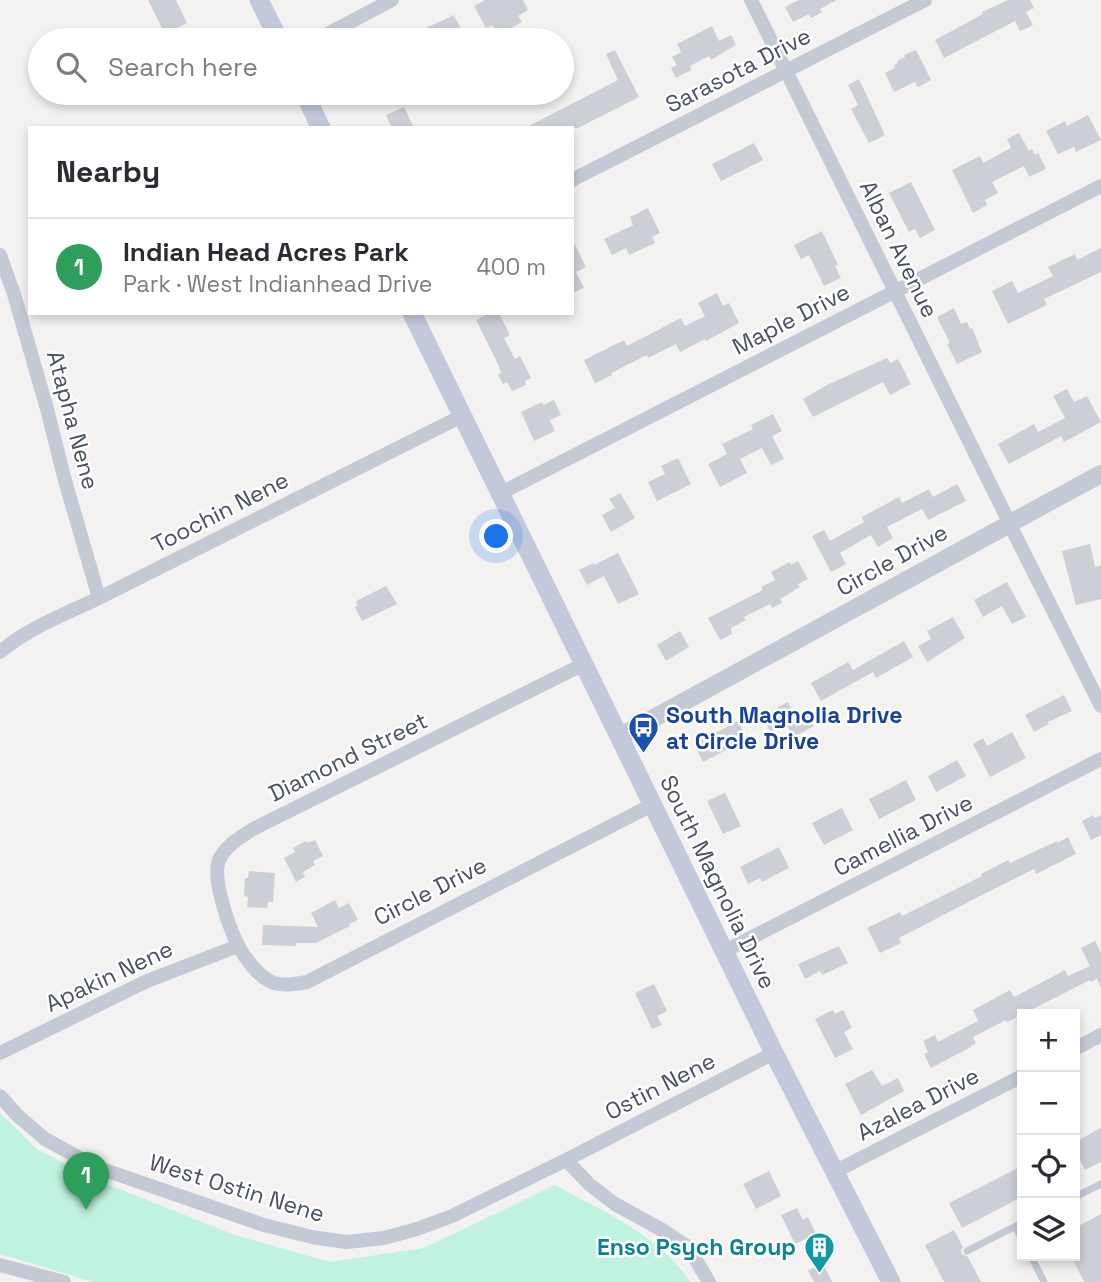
<!DOCTYPE html>
<html lang="en">
<head>
<meta charset="utf-8">
<style>
  :root { --surface:#fff; --page:#f2f2f3; --text:#2b2b33; --muted:#7c7c81; --line:#e1e1e2; --accent:#b45309 }
  body { margin:0; font-family:"Space Grotesk",sans-serif; background:var(--page); color:var(--text) }
  .controls { position:absolute; right:21px; bottom:21px; display:grid; overflow:hidden; border-radius:0px; box-shadow:0 4px 10px #0003 }
  .controls button { width:63px; height:63px; display:grid; place-items:center; padding:0; border:0; border-bottom:2px solid var(--line); background:var(--surface); color:var(--text); font:35px sans-serif }
  .you { position:absolute; left:497px; top:537px; width:24px; height:24px; margin:-18px; border:5px solid #fff; border-radius:50%; background:#1a73e8; box-shadow:0 0 0 10px #1a73e833 }
  .badge { display:grid; place-items:center; width:46px; height:46px; border-radius:50%; background:var(--accent); color:#fff; font-size:23px; font-weight:700 }
  .pin { position:absolute; translate:-50% -58px; filter:drop-shadow(0 2px 4px #0008) }
  .pin::after { content:''; position:absolute; top:37px; width:24px; height:21px; background:inherit; clip-path:polygon(0 0,100% 0,50% 100%) }
  .list { margin:0; padding:0; list-style:none }
  h2 { display:flex; justify-content:space-between; align-items:center; height:91px; margin:0; padding:0 28px; font-size:30px }
  h2 small { font-size:23px; font-weight:400; color:var(--muted) }
  .list li { display:grid; grid-template-columns:46px 1fr auto; gap:21px; align-items:center; box-sizing:border-box; height:98px; padding:0 28px; border-top:2px solid var(--line) }
  .list b { display:block; font-size:26px; white-space:nowrap }
  .list p { margin:0; font-size:23px; white-space:nowrap; color:var(--muted) }
  .list em { font-size:23px; font-style:normal; color:var(--muted) }
  .icon { flex:none; width:38px; height:38px; fill:none; stroke:currentColor; stroke-width:2; stroke-linecap:round; stroke-linejoin:round }
  .map { position:relative; flex:none; width:1101px; height:1282px; overflow:hidden }
  .search { position:absolute; background:var(--surface); box-shadow:0 4px 10px #0003; left:28px; top:28px; width:546px; height:77px; display:flex; align-items:center; gap:18px; box-sizing:border-box; padding:0 24px; border-radius:38px; color:var(--muted); font-size:26px }
  .panel { position:absolute; background:var(--surface); box-shadow:0 4px 10px #0003; left:28px; top:126px; width:546px; height:189px; border-radius:0px }
  .map>svg:first-child { display:block }
  .green { fill:#bff2df }
  .building { fill:#cdcfd7 }
  .lines { fill:none; stroke-linecap:round; stroke-linejoin:round }
  .service { stroke:#c4c9d6; stroke-width:7 }
  .minor { stroke:#c4c9d6; stroke-width:14 }
  .tertiary { stroke:#c4c9d6; stroke-width:18 }
  .secondary { stroke:#c3c9da; stroke-width:19 }
  .labels { text-anchor:middle; stroke-width:5; stroke-linejoin:round; paint-order:stroke }
  .street-label { font-size:23px; fill:#484f60; stroke:#fff }
  .transit-label { font-size:23px; font-weight:bold; fill:#164399; stroke:#fff; text-anchor:start }
  .culture-label { font-size:23px; font-weight:bold; fill:#0d838f; stroke:#fff; text-anchor:end }
</style>
</head>
<body>
<div class="map">
<svg width="1101" height="1282" viewBox="0 0 1101 1282">
  <rect width="100%" height="100%" fill="#f3f2f1"/>
  <path class="green" d="M0,1113L38,1150L97,1180L235,1235L330,1262L424,1248L555,1185C603,1212 660,1235 690,1282H93L0,1254Z"/>
  <path class="building" d="M148,0H176L187,23L165,34Z
    M485,0H523L528,10L518,16L522,22L498,35L492,25L486,28L474,6Z
    M799,0H837L820,9L822,12L811,18L809,14L793,22L785,7Z
    M1008,0H1030L1034,8L1026,12L1033,25L1020,31L1015,21L944,58L935,40L983,14L982,12Z
    M454,15L462,31L443,40H421L417,32Z
    M712,26L719,41L731,35L736,45L711,60L709,56L690,66L691,70L676,78L671,68L677,65L672,57L681,52L677,44Z
    M615,50L639,97L578,128H525L618,80L606,54Z
    M916,50L931,80L918,87L915,82L894,92L885,73L895,68L894,65L898,63L897,61L905,57L904,55Z
    M859,79L885,135L869,143L851,109L858,105L848,85Z
    M404,107L414,128H392L386,115Z
    M1088,115L1101,140L1076,152L1074,147L1058,154L1046,131L1065,121L1067,126Z
    M1019,133L1029,151L1032,149L1035,155L1038,153L1046,169L1029,177L1024,166L992,182L998,193L985,200L987,205L973,213L952,170L980,156L983,163L1011,148L1007,139Z
    M754,143L763,160L721,181L712,164Z
    M911,182L935,230L920,238L915,229L909,232L889,193Z
    M648,208L660,233L652,237L655,243L629,255L626,248L612,255L604,239L633,225L630,217Z
    M822,231L838,265L835,266L841,278L824,286L809,255L801,259L794,245Z
    M572,239L586,267L576,272L584,288L572,293Z
    M1101,248V272L1044,299L1047,305L1008,324L992,291L1012,281L1018,293L1053,276L1048,267L1075,254L1077,260Z
    M717,293L723,306L729,303L739,323L706,341L705,339L680,352L676,344L648,358L647,355L611,373L612,375L595,383L584,360L624,340L627,346L681,318L685,326L705,316L698,303Z
    M954,308L961,324L967,322L970,329L972,328L982,352L957,364L947,344L950,343L937,317Z
    M490,313H499L510,335L504,338L515,359L520,356L531,378L525,381L526,385L512,391L507,382L503,384L498,375L501,373L498,364L476,320Z
    M887,358L890,363L898,359L911,384L890,395L883,382L813,417L803,399L827,385Z
    M1067,389L1074,402L1087,396L1101,422L1064,442L1061,436L1009,464L998,444L1034,424L1038,432L1065,418L1053,396Z
    M554,400L561,415L550,420L555,431L534,441L521,412L542,402L543,405Z
    M773,414L782,431L772,436L784,459L771,465L762,448L740,459L747,473L720,487L708,464L727,454L722,444L753,429L751,425Z
    M678,458L691,484L657,501L648,482L665,474L661,466Z
    M957,484L966,501L928,520L922,509L887,527L893,538L878,547L871,535L840,553L846,564L831,572L812,536L824,530L830,541L864,522L862,517L899,497L902,503L929,489L933,497Z
    M620,493L635,518L611,532L602,515L615,508L609,499Z
    M1090,544L1095,567L1101,565V599L1076,605L1062,551Z
    M618,553L639,594L618,604L604,576L587,585L579,570L593,563L594,565Z
    M798,561L808,579L798,584L800,587L794,590V591L780,599L782,603L772,608L770,604L744,617L746,620L731,628L732,634L720,640L708,618L763,590L761,587L775,580L771,572L790,562L791,565Z
    M1007,582L1026,617L1012,624L1002,606L983,617L974,600Z
    M386,586L397,604L362,621L355,607L358,605L356,601Z
    M953,617L965,638L927,662L918,646L931,639L927,631Z
    M680,631L689,647L666,661L657,645Z
    M904,641L913,657L876,678L873,672L821,701L811,683L848,662L853,670Z
    M1064,695L1072,711L1048,722L1049,724L1034,732L1025,715Z
    M788,702L795,716L806,710L814,726L793,737L786,724L771,733L762,716Z
    M738,721L747,739L703,762L694,744Z
    M1012,732L1026,758L990,777L973,744L983,738L987,746Z
    M957,760L966,776L936,792L928,776Z
    M906,780L916,800L879,819L869,799Z
    M725,793L741,826L723,834L707,801Z
    M842,808L853,830L824,845L812,823Z
    M1093,815L1094,818L1101,815V835L1091,840L1082,821Z
    M1068,837L1076,854L1036,874L1034,869L982,895L899,938L901,943L880,953L867,928L900,912L902,916L982,876L981,874L1008,860L1010,863L1057,841V843Z
    M315,840L323,856L313,861L315,865L303,872L305,877L296,882L284,858L295,852L293,848L306,841L307,843Z
    M779,847L789,868L762,882L760,878L748,884L740,867Z
    M249,871L275,873L273,902H268L267,908L247,907L248,897L244,896L245,878H248Z
    M335,900L339,908L349,903L358,920L349,924L350,926L316,943H296V946L262,945L263,925L318,927L311,913Z
    M1095,941L1101,953V988L1097,979L1091,982L1090,980L1007,1022L1006,1020L973,1037L976,1043L971,1046V1047L931,1068L924,1054L928,1052L923,1041L935,1035L938,1042L978,1021L973,1010L1010,990L1014,997L1065,970L1068,976L1090,966L1081,948Z
    M839,946L848,963L822,975L820,971L805,979L798,964Z
    M654,984L667,1011L657,1016L662,1025L652,1029L635,993Z
    M833,1010L835,1014L843,1010L852,1028L844,1032L853,1049L835,1058L815,1019Z
    M872,1070L882,1086L898,1078L904,1091L861,1115L845,1084Z
    M1101,1128V1162L1085,1170L1075,1150V1142Z
    M1022,1166V1197L962,1228L949,1203Z
    M769,1171L781,1196L756,1209L743,1184Z
    M797,1208L803,1220L808,1217L816,1234L795,1244L781,1215Z
    M1101,1214V1282H1084L1071,1256H1075V1228Z
    M954,1230L963,1247L961,1250L962,1254L968,1257L981,1282H944L925,1245Z
    M823,1263L832,1282H814L808,1271Z"/>
  <g class="lines">
    <path class="service" d="M1075,1197L1101,1184
      M1016,1227L1022,1240
      M967,1251L1022,1223
      M1031,1256L1044,1282"/>
    <path class="minor" d="M751,0L1007,518
      M316,40L392,0
      M572,180L925,0
      M0,255L14,294L47,409L64,477L99,598
      M501,493L1101,186
      M1013,531L1101,706
      M0,652C28,628 66,614 99,598L462,416
      M584,664L255,828C242,836 226,845 219,860C211,881 233,941 246,958C253,968 263,979 274,983C286,986 295,984 307,982L652,805
      M725,951L1101,759
      M1075,1049L1101,1035
      M0,1053L147,981L238,946
      M0,1096L17,1115L45,1139L96,1167L264,1225L312,1237L346,1242L384,1238L417,1229L452,1216L566,1160L774,1053
      M566,1160L590,1185L615,1204L664,1231L688,1247L709,1282
      M834,1172L1022,1076
      M0,1265L64,1282"/>
    <path class="tertiary" d="M1016,520L1101,474
      M619,737L1004,527"/>
    <path class="secondary" d="M259,0L279,40
      M304,93L321,128
      M412,313L774,1053L891,1282"/>
  </g>
  <defs>
    <symbol id="bus-pin" viewBox="-11 -11 22 30"><path d="M0 17L-7.5 6A9.5 9.5 0 1 1 7.5 6Z" fill="#1a4fb4" stroke="#fff"/><path d="M-5-6H5V4H4V6H2V4H-2V6H-4V4H-5ZM-3.5-4V0h7V-4ZM-3.5 1.2v1.5H-2V1.2ZM2 1.2v1.5H3.5V1.2Z" fill="#fff"/></symbol>
    <symbol id="building-pin" viewBox="-11 -11 22 30"><path d="M0 17L-7.5 6A9.5 9.5 0 1 1 7.5 6Z" fill="#0f9aa8" stroke="#fff"/><path d="M-4-6H4V6H1V3H-1V6H-4ZM-2.5-4.3h1.7v1.8h-1.7ZM.8-4.3h1.7v1.8H.8ZM-2.5-1h1.7V.8h-1.7ZM.8-1h1.7V.8H.8Z" fill="#fff"/></symbol>
  </defs>
  <g fill-rule="evenodd">
    <use href="#bus-pin" x="626" y="710" width="35" height="47"/>
    <use href="#building-pin" x="802" y="1230" width="35" height="47"/>
  </g>
  <g class="labels">
    <g class="street-label">
      <text transform="translate(738 70) rotate(-27)" y="8">Sarasota Drive</text>
      <text transform="translate(899 249) rotate(64)" y="8">Alban Avenue</text>
      <text transform="translate(791 319) rotate(-27)" y="8">Maple Drive</text>
      <text transform="translate(73 420) rotate(75)" y="8">Atapha Nene</text>
      <text transform="translate(220 512) rotate(-27)" y="8">Toochin Nene</text>
      <text transform="translate(892 560) rotate(-29)" y="8">Circle Drive</text>
      <text transform="translate(348 757) rotate(-26)" y="8">Diamond Street</text>
      <text transform="translate(903 835) rotate(-27)" y="8">Camellia Drive</text>
      <text transform="translate(718 882) rotate(64)" y="8">South Magnolia Drive</text>
      <text transform="translate(430 891) rotate(-27)" y="8">Circle Drive</text>
      <text transform="translate(109 976) rotate(-25)" y="8">Apakin Nene</text>
      <text transform="translate(660 1086) rotate(-27)" y="8">Ostin Nene</text>
      <text transform="translate(918 1104) rotate(-27)" y="8">Azalea Drive</text>
      <text transform="translate(237 1188) rotate(17)" y="8">West Ostin Nene</text>
    </g>
    <g class="transit-label">
      <text x="666" y="723">South Magnolia Drive<tspan x="666" dy="26">at Circle Drive</tspan></text>
    </g>
    <g class="culture-label">
      <text x="796" y="1255">Enso Psych Group</text>
    </g>
  </g>
</svg>
<div class="controls">
<button>+</button>
<button>−</button>
<button><svg class="icon" aria-label="locate" viewBox="0 0 24 24"><circle cx="12" cy="12" r="6"/><path d="M12 2v4M12 18v4M2 12h4M18 12h4"/></svg></button>
<button><svg class="icon" aria-label="layers" viewBox="0 0 24 24"><path d="M12 4l9 5-9 5-9-5zM3 14l9 5 9-5"/></svg></button>
</div>
<div class="you"></div>
<div class="pin badge" style="left:86px;top:1210px;background:#2e9e5b">1</div>
<div class="search"><svg class="icon" aria-label="search" viewBox="0 0 24 24"><circle cx="10" cy="10" r="6"/><path d="M15 15l6 6"/></svg>Search here</div>
<section class="panel">
<h2>Nearby<small></small></h2>
<ul class="list">
<li><span class="badge" style="background:#2e9e5b">1</span><div><b>Indian Head Acres Park</b><p>Park · West Indianhead Drive</p></div><em>400 m</em></li>
</ul>
</section>
</div>
</body>
</html>
